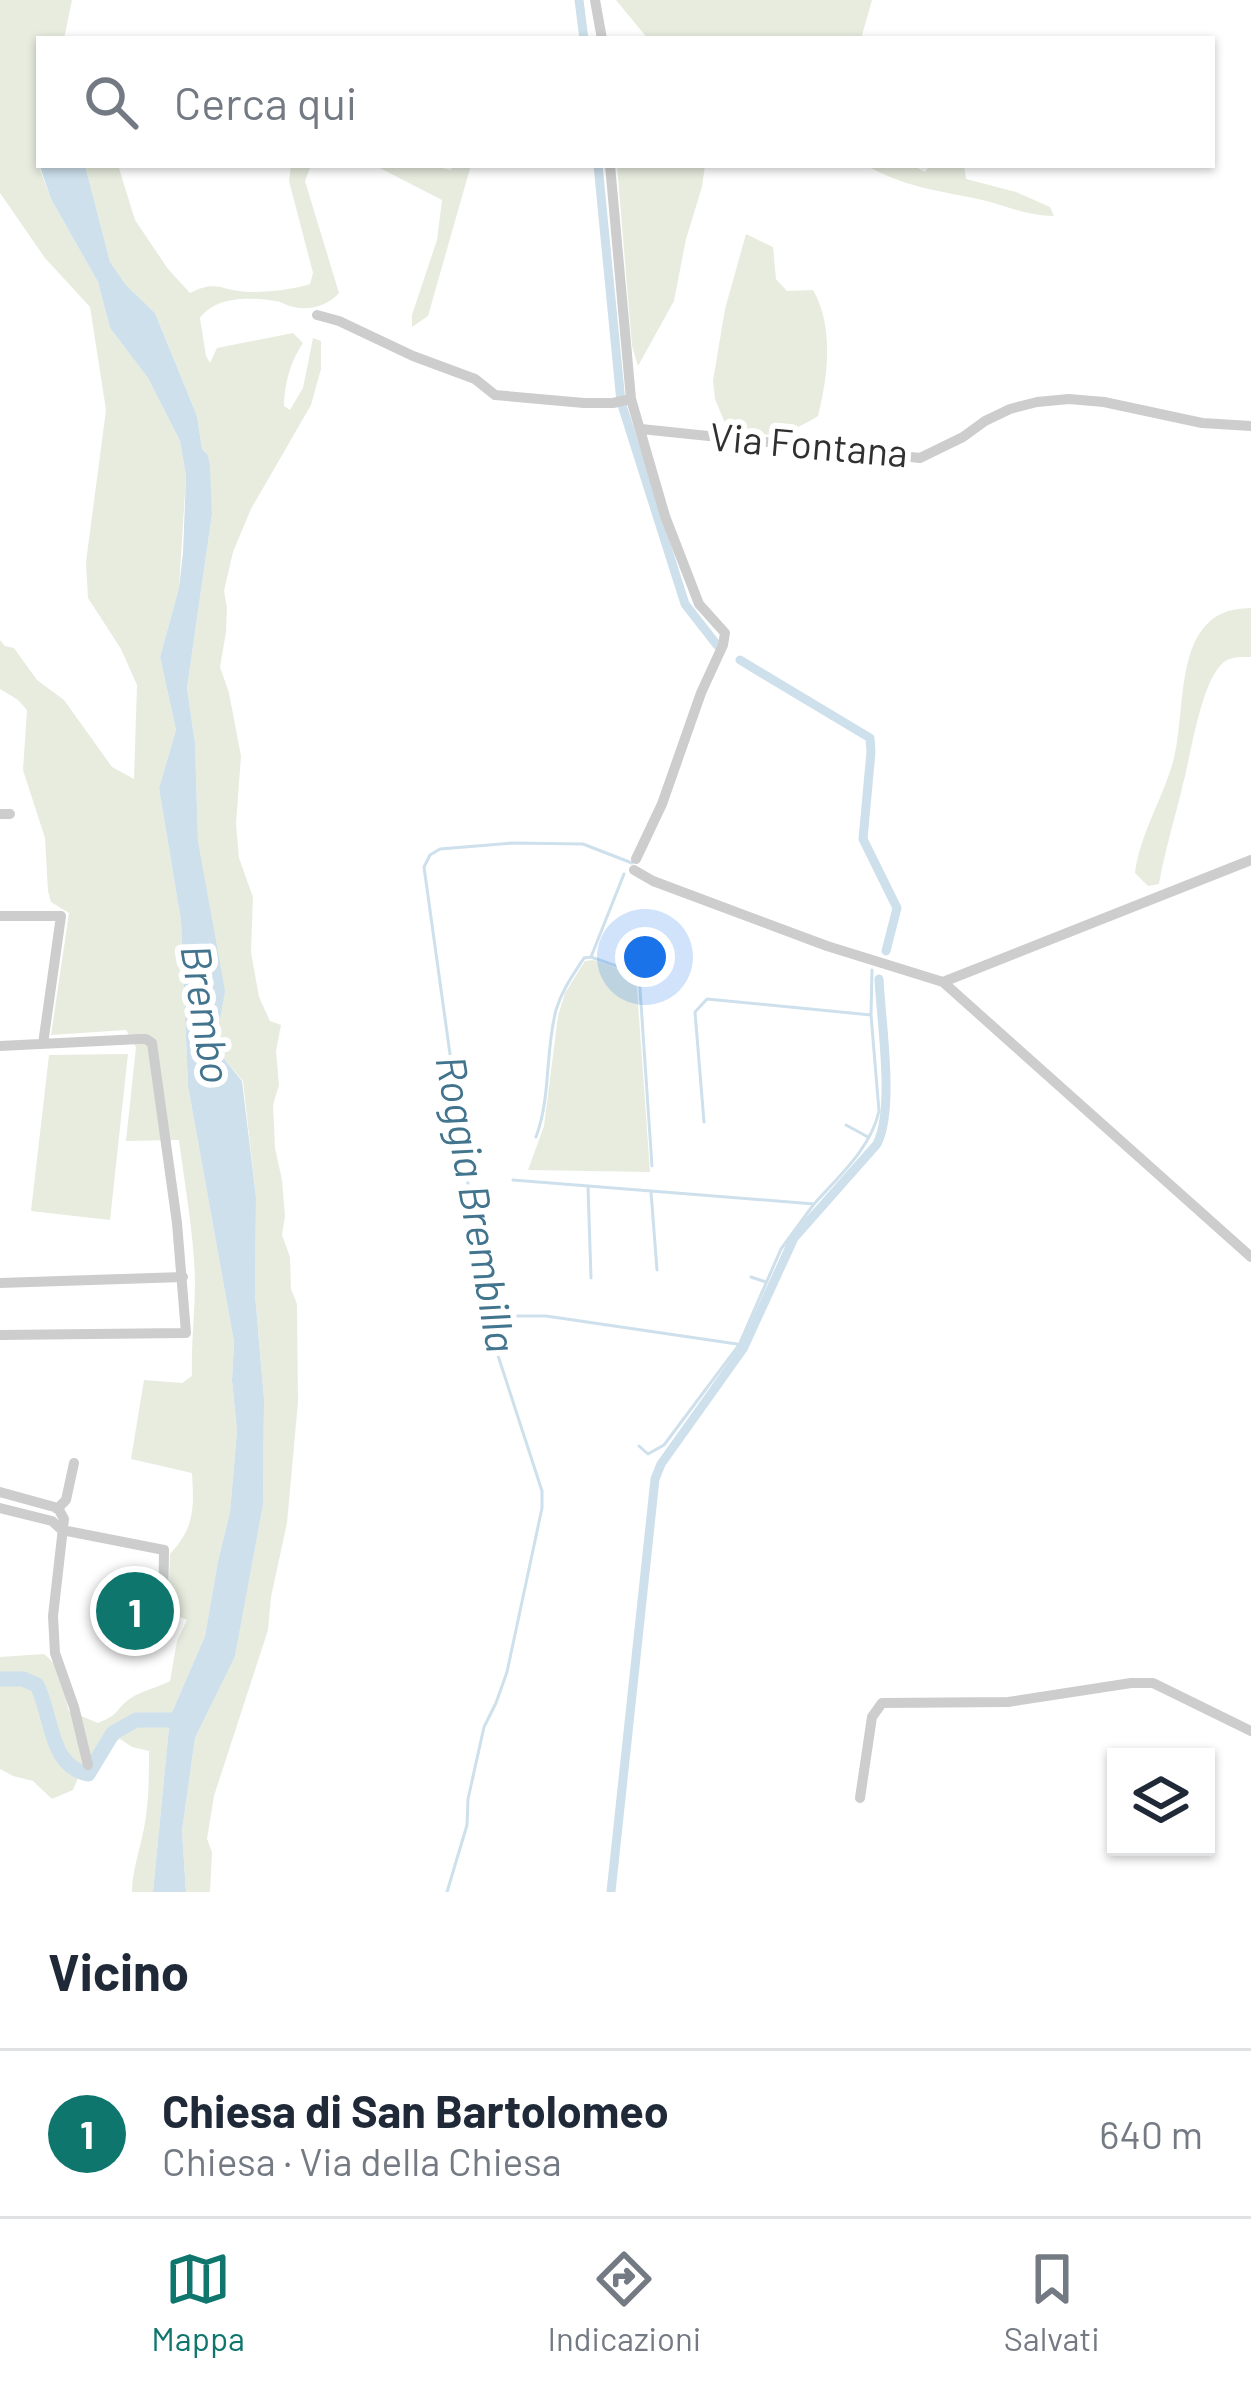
<!DOCTYPE html>
<html lang="it">
<head>
<meta charset="utf-8">
<style>
  :root { --surface:#fff; --page:#f6f6f7; --text:#1f2937; --muted:#747a83; --line:#e0e1e3; --accent:#0f766e }
  body { margin:0; font-family:Barlow,sans-serif; background:var(--page); color:var(--text) }
  .controls { position:absolute; right:36px; bottom:36px; display:grid; overflow:hidden; border-radius:0px; box-shadow:0 3px 9px #0004 }
  .controls button { width:108px; height:108px; display:grid; place-items:center; padding:0; border:0; border-bottom:3px solid var(--line); background:var(--surface); color:var(--text); font:60px sans-serif }
  .you { position:absolute; left:645px; top:957px; width:42px; height:42px; margin:-30px; border:9px solid #fff; border-radius:50%; background:#1a73e8; box-shadow:0 0 0 18px #1a73e833 }
  .badge { display:grid; place-items:center; width:78px; height:78px; border-radius:50%; background:var(--accent); color:#fff; font-size:39px; font-weight:700 }
  .pin { position:absolute; translate:-50% -50%; border:6px solid #fff; box-shadow:0 3px 12px #0006 }
  .list { margin:0; padding:0; list-style:none }
  h2 { display:flex; justify-content:space-between; align-items:center; height:156px; margin:0; padding:0 48px; font-size:51px }
  h2 small { font-size:39px; font-weight:400; color:var(--muted) }
  .list li { display:grid; grid-template-columns:78px 1fr auto; gap:36px; align-items:center; box-sizing:border-box; height:168px; padding:0 48px; border-top:3px solid var(--line) }
  .list b { display:block; font-size:45px; white-space:nowrap }
  .list p { margin:0; font-size:39px; white-space:nowrap; color:var(--muted) }
  .list em { font-size:39px; font-style:normal; color:var(--muted) }
  .icon { flex:none; width:66px; height:66px; fill:none; stroke:currentColor; stroke-width:2; stroke-linecap:round; stroke-linejoin:round }
  .map { position:relative; flex:none; width:1251px; height:1892px; overflow:hidden }
  .search { position:absolute; background:var(--surface); box-shadow:0 3px 9px #0004; left:36px; right:36px; top:36px; height:132px; display:flex; align-items:center; gap:30px; box-sizing:border-box; padding:0 42px; border-radius:0px; color:var(--muted); font-size:45px }
  .sheet { height:324px; background:var(--surface) }
  nav { display:flex; justify-content:space-around; align-items:center; box-sizing:border-box; height:168px; border-top:3px solid var(--line); background:var(--surface); font-size:33px; color:var(--muted) }
  nav a { display:grid; justify-items:center; gap:6px }
  nav .on { color:var(--accent) }
  .map>svg:first-child { display:block }
  .green { fill:#e7ecdf }
  .water { fill:#cde0eb }
  .lines { fill:none; stroke-linecap:round; stroke-linejoin:round }
  .stream { stroke:#cde0eb; stroke-width:3 }
  .canal { stroke:#cde0eb; stroke-width:9 }
  .river { stroke:#cde0eb; stroke-width:15 }
  .minor { stroke:#cdcdcd; stroke-width:10 }
  .labels { text-anchor:middle; stroke-width:12; stroke-linejoin:round; paint-order:stroke }
  .street-label { font-size:39px; fill:#303030; stroke:#fff }
  .water-label { font-size:42px; font-style:italic; fill:#42748e; stroke:#fff }
</style>
</head>
<body>
<div class="map">
<svg width="1251" height="1892" viewBox="0 0 1251 1892">
  <rect width="100%" height="100%" fill="#fff"/>
  <path class="green" d="M0,0H72L64,39H39V167L51,199L98,282L110,328L148,378L180,441L186,476L179,588L160,657L176,730L159,788L181,921L188,1086L234,1342L232,1380L237,1431L230,1512L218,1561L205,1636L170,1717L153,1892H132C132,1872 139,1853 143,1833C149,1807 149,1778 149,1751L132,1747L120,1739C95,1752 83,1764 73,1790L52,1799L33,1781L13,1776L0,1769V1657L44,1654C52,1661 64,1673 65,1684C67,1694 65,1700 69,1711L98,1723C121,1714 115,1709 131,1698C139,1692 159,1687 170,1681L177,1641L187,1620L168,1612L170,1554C195,1527 194,1508 192,1473L131,1459L144,1380L182,1383L192,1376C191,1343 195,1313 195,1281C194,1235 185,1187 179,1140L126,1141L136,1047L126,1030L51,1035L69,913L51,902L48,891L45,838L23,770L27,710L18,700L0,689V640L5,646L14,648L37,680L64,700L112,767L134,779L137,685L121,649L88,598L86,562L106,410L90,307L45,258L0,193Z
    M616,0H872L861,39H648Z
    M85,165H118L135,220L168,269L190,293C218,279 221,291 249,292C269,292 291,290 310,284L313,273L289,181L291,165H311L305,181L339,293C328,305 311,311 294,307C287,306 281,301 275,301C249,297 216,296 200,318L206,356L210,363L217,348L293,333L303,343C291,360 284,384 284,406L290,410L303,388L313,338L321,341V369L311,405L251,509L233,552L224,591L227,608L226,632L220,667L229,693L241,756L236,824L239,858L253,897L251,952L259,997L270,1021L281,1025L276,1051L279,1085L273,1105L274,1125L275,1148L282,1180L285,1216L282,1235L290,1257L291,1289L297,1304L298,1402L287,1523L271,1597L268,1630L214,1796L207,1839L212,1852L210,1892H186L182,1831L195,1738L235,1655L263,1505L264,1399L255,1294L256,1197L243,1081L225,1060L216,1041L224,991L198,841L195,743L187,688L212,514L208,455L202,449L197,416L155,313L126,285L110,262Z
    M374,165H429L451,170L453,165H471L428,316L412,327V315L437,240L442,200Z
    M617,165H705L702,187L686,239L674,301L638,366L632,346Z
    M866,165H912L925,172L930,165H964L966,179L1016,192L1050,207L1054,216C1026,216 1005,205 978,199C939,191 901,186 866,165Z
    M746,234L773,247L776,279L787,291L813,290C834,326 828,377 818,416C780,439 766,440 725,423L715,399L713,381L725,309Z
    M1251,608V657C1242,657 1232,656 1224,662C1201,680 1191,755 1183,784C1175,818 1165,850 1159,884L1148,886L1135,873C1140,833 1164,797 1174,758C1183,721 1179,659 1202,630C1216,612 1230,609 1251,608Z
    M593,960L636,975L650,1172L528,1170L544,1126L558,1016L565,993L585,961Z
    M128,1054L110,1220L31,1211L49,1055Z"/>
  <path class="water" d="M39,164L85,165L110,262L126,285L155,313L197,416L202,449L208,455L210,467L212,514L187,688L195,743L198,841L225,991L216,1041L225,1060L242,1081L256,1197L255,1294L264,1399L263,1505L235,1656L195,1738L182,1831L186,1892H153L170,1717L205,1636L218,1561L230,1512L237,1431L232,1380L234,1342L188,1086L181,921L159,788L176,730L160,657L179,588L183,553L186,476L180,441L148,378L110,328L98,282L51,199Z"/>
  <g class="lines">
    <path class="stream" d="M624,874L591,957L639,974L652,1166
      M704,1122L695,1012L707,999L871,1015
      M846,1125L868,1137
      M536,1137C551,1097 545,1052 556,1010C562,990 573,975 584,958L591,957
      M513,1180L814,1204L781,1249L739,1345L664,1445L648,1454L639,1446
      M588,1187L591,1278
      M651,1192L657,1270
      M815,1203C839,1176 871,1148 879,1111L871,1015L872,970
      M751,1277L766,1282
      M503,1316H546L737,1344
      M447,1892L467,1825L468,1799L484,1727L496,1703L507,1672L542,1508V1491L491,1334L485,1306L424,867L430,855L440,849L512,843L583,844L632,863"/>
    <path class="canal" d="M579,0L584,39
      M598,165L621,402L685,604L717,645
      M740,660L870,738L871,752L863,839L897,908L886,951
      M611,1892L655,1479L661,1464L743,1349L794,1238L877,1144C895,1109 881,1021 879,979"/>
    <path class="river" d="M0,1679H23L37,1685C53,1718 49,1766 88,1774L113,1733L136,1720H185"/>
    <path class="minor" d="M595,0L602,39
      M610,165L631,399L665,516L699,604L725,633L723,645L701,693L662,804L636,859
      M317,315L339,321L413,356L475,379L495,395L584,403H613L631,399
      M641,429L920,458L963,437L985,421L1010,409L1037,402L1069,399L1104,402L1202,423L1251,426
      M0,814H10
      M634,870L653,881L827,946L943,982L1251,1257
      M0,916H61L43,1044
      M943,982L1251,860
      M0,1046L140,1039H146L152,1043L177,1223L186,1333L0,1335
      M0,1283L183,1277
      M0,1492L58,1508L64,1519L53,1616L55,1653L74,1707L88,1765
      M0,1508L52,1521L62,1530L164,1550L163,1618
      M57,1509L66,1500L74,1463
      M860,1798L872,1717L882,1703L1008,1702L1131,1683H1153L1251,1731"/>
  </g>
  <g class="labels">
    <g class="street-label">
      <text transform="translate(809 445) rotate(5)" y="14">Via Fontana</text>
    </g>
    <g class="water-label">
      <text transform="translate(206 1014) rotate(81)" y="15">Brembo</text>
      <text transform="translate(476 1204) rotate(80)" y="15">Roggia Brembilla</text>
    </g>
  </g>
</svg>
<div class="controls">
<button><svg class="icon" aria-label="layers" viewBox="0 0 24 24"><path d="M12 4l9 5-9 5-9-5zM3 14l9 5 9-5"/></svg></button>
</div>
<div class="you"></div>
<div class="pin badge" style="left:135px;top:1611px">1</div>
<div class="search"><svg class="icon" aria-label="search" viewBox="0 0 24 24"><circle cx="10" cy="10" r="6"/><path d="M15 15l6 6"/></svg>Cerca qui</div>
</div>
<section class="sheet">
<h2>Vicino<small></small></h2>
<ul class="list">
<li><span class="badge">1</span><div><b>Chiesa di San Bartolomeo</b><p>Chiesa · Via della Chiesa</p></div><em>640 m</em></li>
</ul>
</section>
<nav>
<a class="on"><svg class="icon" aria-label="map" viewBox="0 0 24 24"><path d="M3 6l6-2 6 2 6-2v14l-6 2-6-2-6 2zM9 4v14M15 6v14"/></svg>Mappa</a>
<a><svg class="icon" aria-label="directions" viewBox="0 0 24 24"><path d="M12 3l9 9-9 9-9-9zM9 14v-3h6M13 9l2 2-2 2"/></svg>Indicazioni</a>
<a><svg class="icon" aria-label="saved" viewBox="0 0 24 24"><path d="M7 4h10v16l-5-4-5 4z"/></svg>Salvati</a>
</nav>
</body>
</html>
